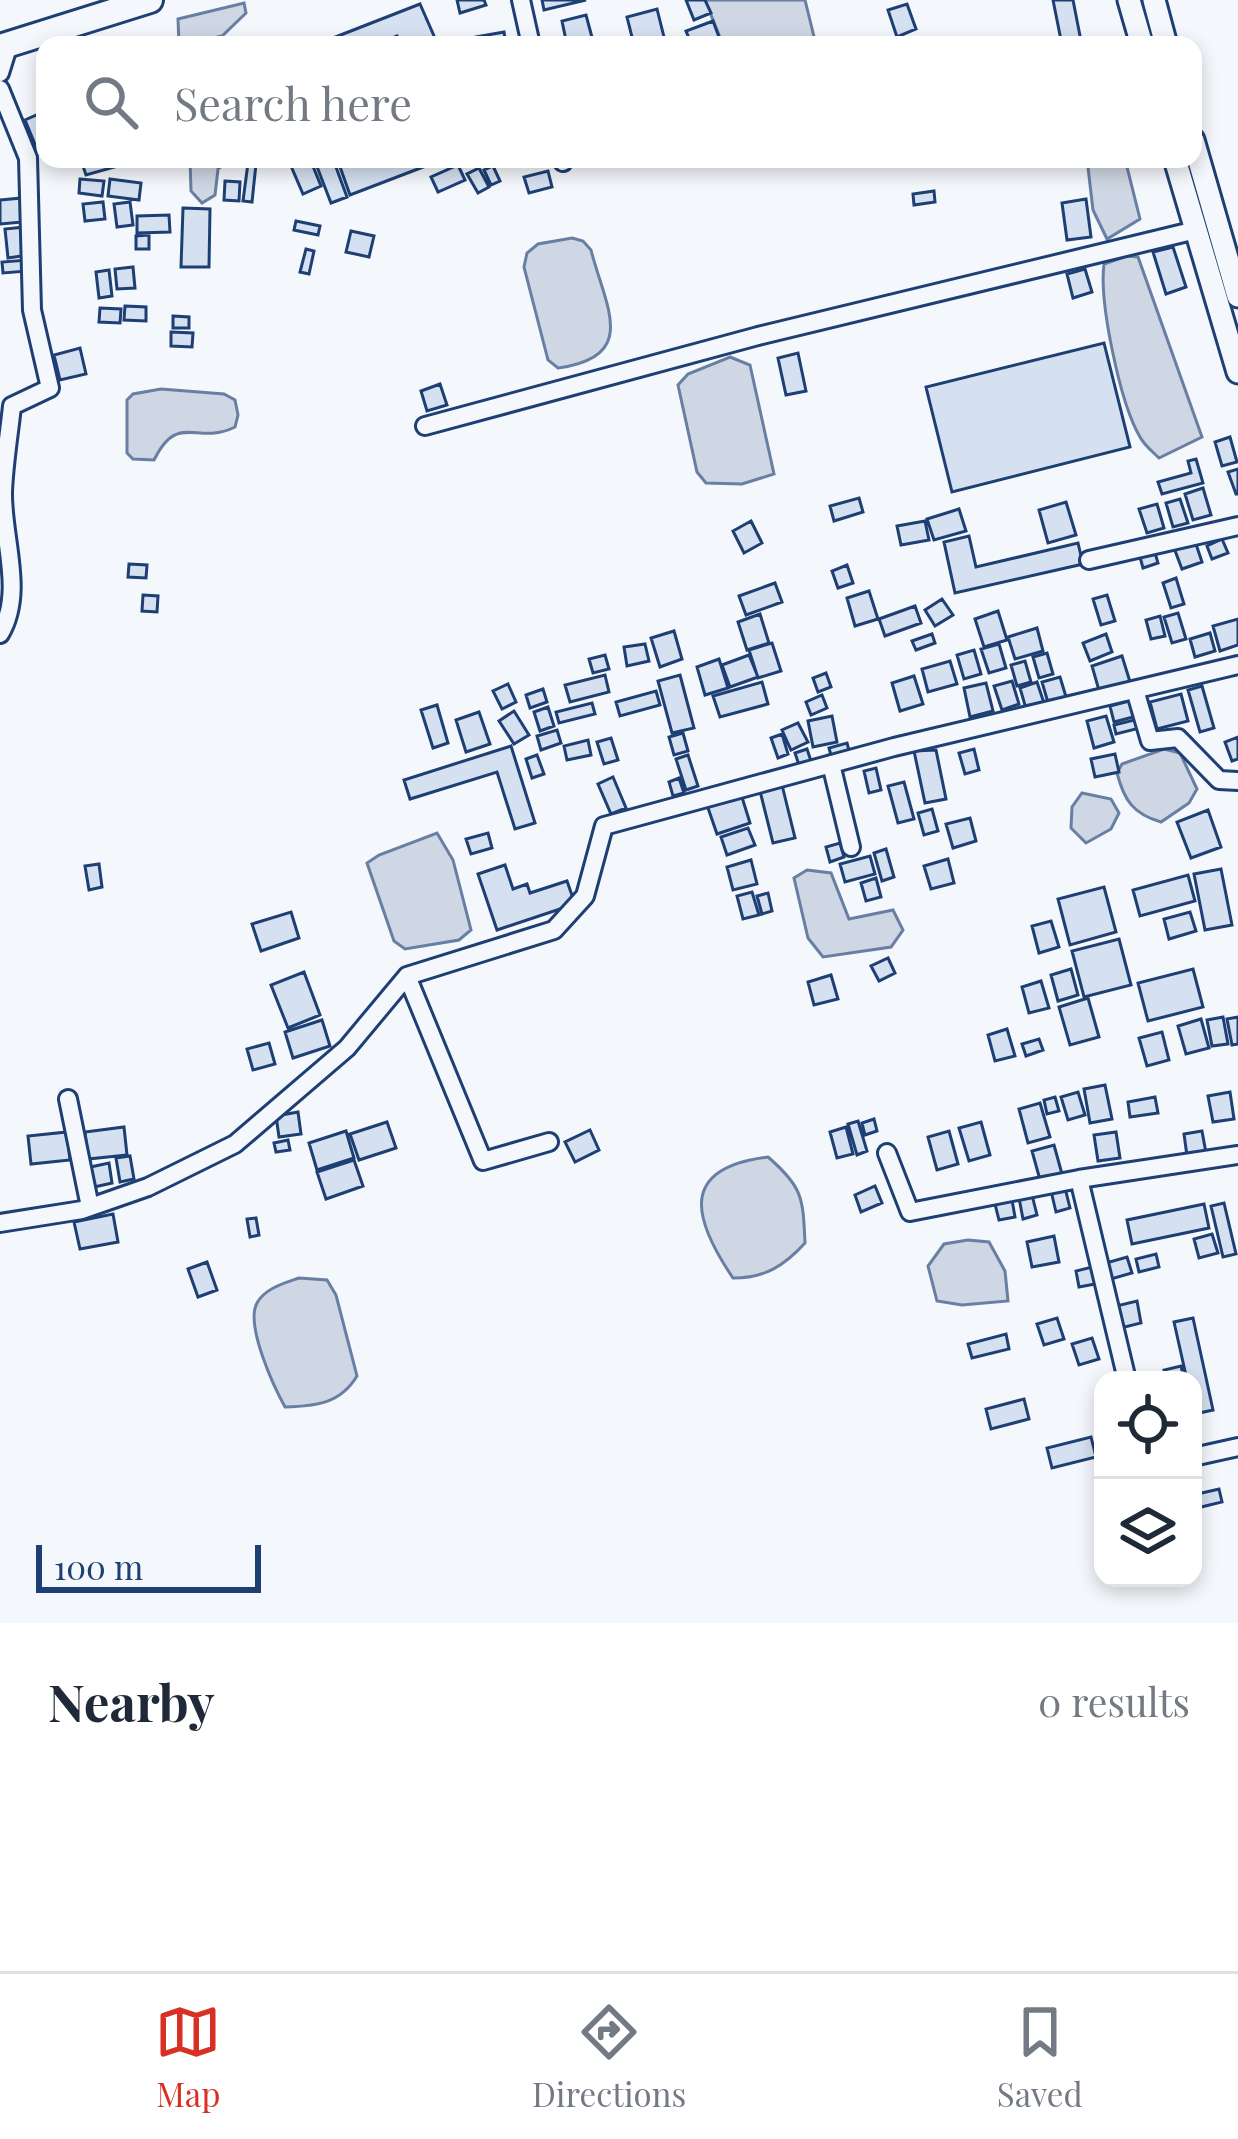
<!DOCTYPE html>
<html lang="en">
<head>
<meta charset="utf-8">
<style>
  :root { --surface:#fff; --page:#f6f6f7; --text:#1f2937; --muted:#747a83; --line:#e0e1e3; --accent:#d93025 }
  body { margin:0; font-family:"Playfair Display",serif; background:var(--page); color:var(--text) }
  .controls { position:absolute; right:36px; bottom:36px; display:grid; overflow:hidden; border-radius:24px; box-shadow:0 6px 18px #0003 }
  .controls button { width:108px; height:108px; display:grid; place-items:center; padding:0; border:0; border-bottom:3px solid var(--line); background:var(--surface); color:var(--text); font:60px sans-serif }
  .scale { position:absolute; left:36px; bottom:30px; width:225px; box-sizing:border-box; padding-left:12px; border:6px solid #1d3f73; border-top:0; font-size:33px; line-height:42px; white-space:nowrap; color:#1d3f73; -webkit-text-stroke:9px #f4f7fb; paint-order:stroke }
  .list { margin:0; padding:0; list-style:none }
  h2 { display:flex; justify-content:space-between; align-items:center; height:156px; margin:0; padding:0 48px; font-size:51px }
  h2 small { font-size:39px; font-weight:400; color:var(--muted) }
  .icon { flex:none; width:66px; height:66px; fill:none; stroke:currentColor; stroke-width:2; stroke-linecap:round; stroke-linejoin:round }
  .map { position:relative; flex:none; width:1238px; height:1623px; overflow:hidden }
  .search { position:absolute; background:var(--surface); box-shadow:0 6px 18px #0003; left:36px; right:36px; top:36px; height:132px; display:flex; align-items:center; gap:30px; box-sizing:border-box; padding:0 42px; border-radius:24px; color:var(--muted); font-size:45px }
  .sheet { height:348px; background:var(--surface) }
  nav { display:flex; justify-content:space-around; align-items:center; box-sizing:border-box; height:168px; border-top:3px solid var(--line); background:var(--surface); font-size:33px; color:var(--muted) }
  nav a { display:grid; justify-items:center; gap:6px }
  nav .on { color:var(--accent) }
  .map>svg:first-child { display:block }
  .water { fill:#cfd7e4; stroke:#687fa3; stroke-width:3 }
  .building { fill:#d5e0f0; stroke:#1d3f73; stroke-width:3 }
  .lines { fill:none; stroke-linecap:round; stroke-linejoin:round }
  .minor-casing { stroke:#1d3f73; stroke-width:22 }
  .major-casing { stroke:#1d3f73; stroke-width:27 }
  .highway-casing { stroke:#1d3f73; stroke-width:30 }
  .minor { stroke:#f4f7fb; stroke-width:16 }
  .major { stroke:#f4f7fb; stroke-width:21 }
  .highway { stroke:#f4f7fb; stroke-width:24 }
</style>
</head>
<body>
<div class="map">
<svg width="1238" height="1623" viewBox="0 0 1238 1623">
  <rect width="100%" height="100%" fill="#f4f7fb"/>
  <path class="water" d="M705,0H805L816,45H723Z
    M244,3L246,13L222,36L179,45L178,19Z
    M190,159H231L218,169L215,195L202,203L191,191Z
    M1087,159H1125L1140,219L1107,239L1093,210Z
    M572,238L583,241L591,250C605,306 640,357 558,368L548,360L524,267L527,253L538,244Z
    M1127,256L1138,257L1202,437L1159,458C1153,452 1144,445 1140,437C1120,403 1099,302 1104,264Z
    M730,357L750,365L774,474L742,484L706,483L697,472L678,385L688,374Z
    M161,389L224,394L235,400L238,415L235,427C197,446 178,411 154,460L133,459L127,453V400L133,394Z
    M1164,749L1180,753L1197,789L1189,803L1161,822C1133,814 1124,800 1117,773L1122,764Z
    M1082,793L1111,799L1119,813L1111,829L1086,843L1071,828L1072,807Z
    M437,833L453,860L471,930L459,940L405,949L394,941L367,863L379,855Z
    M807,870L831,873L849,919L893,910L903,930L891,947L823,957L808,938L794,878Z
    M768,1157C803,1187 803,1198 805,1243C784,1266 765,1278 733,1278C693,1219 678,1168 768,1157Z
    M968,1240L989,1242L1005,1271L1008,1301L962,1305L937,1301L928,1266L944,1244Z
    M299,1278L327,1280L336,1295L357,1376C340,1404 316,1406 285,1407C274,1387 245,1325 257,1303C265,1288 285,1283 299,1278Z"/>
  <path class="building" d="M457,0H484L486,5L460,13Z
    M542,0H586L544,10Z
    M686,0H705L711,13L694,20Z
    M1053,0H1073L1081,41L1062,45Z
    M420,4L438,45H401L397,36L375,45H315Z
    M907,4L916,29L897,37L888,10Z
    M657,9L666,45H634L627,17Z
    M586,15L593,41L567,45L562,21Z
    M713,21L722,45H692L686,31Z
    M504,32L506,45H478L476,37Z
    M41,113L45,151L39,154L25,120Z
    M98,159H116L118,166L86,175L82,163Z
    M288,159H310L321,186L303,194Z
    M333,159L347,197L331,203L316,164Z
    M351,159H444L350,195L339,164Z
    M248,163L256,164L252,202L243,201Z
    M458,165L465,180L438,192L431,177Z
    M493,166L500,181L491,185L484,170Z
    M479,168L489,187L478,193L467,174Z
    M548,171L552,187L529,193L524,177Z
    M80,179L104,181L102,196L79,193Z
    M110,179L141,183L139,200L108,196Z
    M225,181L240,182L239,201L224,200Z
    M934,191L935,202L914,205L913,194Z
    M22,198L23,222L0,224V200Z
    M1086,199L1091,237L1067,240L1062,203Z
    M103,202L105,219L85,221L83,204Z
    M130,202L133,225L117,227L114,204Z
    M183,208L210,209L209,267H181Z
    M169,215L170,232L137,233V216Z
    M296,221L320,226L318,235L294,230Z
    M25,227L28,255L8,258L5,229Z
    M351,231L374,236L369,257L346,252Z
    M149,235V249H136V236Z
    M1173,247L1186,287L1166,294L1153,252Z
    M306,249L314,251L309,274L300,272Z
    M27,260L28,271L3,273L2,262Z
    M133,267L135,288L117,289L115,269Z
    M1085,269L1092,292L1073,298L1067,274Z
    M109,270L112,296L99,298L96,272Z
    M125,306L146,307V321L124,320Z
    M100,308L121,309L120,323L99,322Z
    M173,316L189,317V328H173Z
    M171,332L193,333L192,347L171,346Z
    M1104,343L1130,447L952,492L926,387Z
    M80,348L86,374L60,380L54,355Z
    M798,353L806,391L786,395L778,358Z
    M440,384L447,405L427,411L421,391Z
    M1230,437L1237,462L1222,466L1215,442Z
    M1196,459L1203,483L1162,494L1158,482L1191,473L1188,461Z
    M1238,469V494H1236L1228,472Z
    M1203,488L1211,515L1193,520L1185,494Z
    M859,498L863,512L834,521L830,506Z
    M1180,499L1188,523L1173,527L1166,503Z
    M1066,502L1076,535L1048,543L1039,510Z
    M1157,504L1164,528L1147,533L1139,509Z
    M959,509L966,531L934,540L927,519Z
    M751,521L762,543L744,553L733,531Z
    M925,521L929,540L901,545L897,526Z
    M969,536L976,567L1078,543L1083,564L955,593L944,542Z
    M1222,539L1228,553L1212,559L1207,546Z
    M1195,541L1202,562L1182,569L1174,548Z
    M1155,553L1158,563L1143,568L1140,557Z
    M129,564L147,565L146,578L128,577Z
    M847,565L853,583L838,588L832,571Z
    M1176,578L1184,604L1171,608L1163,583Z
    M775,583L782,602L746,615L739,596Z
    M869,591L878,619L855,626L847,598Z
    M143,595L158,596L157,612L142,611Z
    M1107,595L1115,621L1101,625L1093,599Z
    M942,599L953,615L935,626L925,610Z
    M915,606L921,623L885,636L879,619Z
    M998,611L1007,640L984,647L975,619Z
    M1178,613L1186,639L1172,643L1164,617Z
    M760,614L769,643L747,650L738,622Z
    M1160,616L1165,636L1151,639L1146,620Z
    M1238,619V645L1220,651L1213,626Z
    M1037,628L1043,651L1015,659L1008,637Z
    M674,631L682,659L660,667L651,638Z
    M1210,633L1215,651L1195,657L1190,639Z
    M932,634L935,643L916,650L912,641Z
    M1106,634L1112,652L1090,661L1083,643Z
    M772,643L781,671L758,678L749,650Z
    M645,644L649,661L627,666L624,647Z
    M999,644L1006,668L989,673L981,649Z
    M974,650L981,674L964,679L957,655Z
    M1047,653L1053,674L1039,678L1033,657Z
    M605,655L609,669L593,673L589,659Z
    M749,655L758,677L730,687L722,665Z
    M1122,656L1131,685L1100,694L1092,666Z
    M719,659L728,688L705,695L697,667Z
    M950,661L957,684L928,692L922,669Z
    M1025,661L1031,682L1017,686L1011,665Z
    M826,673L831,687L818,692L813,678Z
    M605,675L609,692L570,702L565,685Z
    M680,675L694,728L672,733L658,681Z
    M914,676L923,704L900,711L892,683Z
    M1060,677L1067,700L1049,706L1042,682Z
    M1012,681L1019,704L1002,710L994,686Z
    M762,682L768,704L720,717L713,696Z
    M1037,682L1045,706L1027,712L1020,688Z
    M986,683L993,711L970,717L964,688Z
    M508,684L516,702L502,709L493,691Z
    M1202,686L1214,728L1200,732L1188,690Z
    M543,689L547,702L530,708L526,695Z
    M656,691L660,705L620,716L616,702Z
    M1181,694L1188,721L1157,729L1150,702Z
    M822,695L827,708L811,715L806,702Z
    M1133,700L1137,716L1114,722L1110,706Z
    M592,703L595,714L559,723L556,712Z
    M437,705L448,743L433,748L421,710Z
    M548,707L554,726L540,731L534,712Z
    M514,711L529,735L514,744L499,721Z
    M479,712L490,744L466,752L456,720Z
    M832,716L837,742L813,747L808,721Z
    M1106,716L1114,742L1094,748L1087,721Z
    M1138,719L1140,728L1116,734L1114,725Z
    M798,723L808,742L791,750L782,730Z
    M557,730L561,743L541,750L537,736Z
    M683,733L688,751L674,755L669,737Z
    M782,734L788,754L778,758L771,738Z
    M1238,737V759L1232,761L1225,742Z
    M611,738L618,760L604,764L597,742Z
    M588,740L591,755L567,760L564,746Z
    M847,743L850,754L832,759L829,748Z
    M511,746L535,823L515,829L497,772L410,799L404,780Z
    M807,749L811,761L799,765L795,753Z
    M974,749L979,770L965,774L959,753Z
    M936,750L946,799L925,803L914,751Z
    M1115,754L1119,772L1095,777L1091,759Z
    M537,755L544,774L532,778L526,759Z
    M688,755L698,786L686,790L676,759Z
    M876,768L881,790L869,793L864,771Z
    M613,777L626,808L611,814L598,784Z
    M679,778L684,793L673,796L669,782Z
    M904,782L914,819L898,823L888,786Z
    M782,785L795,838L773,843L760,791Z
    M741,794L750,823L717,834L707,805Z
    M932,809L938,831L924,835L918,813Z
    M1208,810L1221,847L1191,858L1177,822Z
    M970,818L976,841L953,848L946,824Z
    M748,828L755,845L727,855L721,837Z
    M488,833L492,848L471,854L466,839Z
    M840,843L844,857L830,862L826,847Z
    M886,849L894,877L882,881L874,853Z
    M870,856L875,874L845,882L840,864Z
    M948,859L954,883L931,889L924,866Z
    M751,860L757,884L733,890L727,867Z
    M99,864L102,887L89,890L85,866Z
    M505,865L513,889L527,884L530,893L567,881L575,904L497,930L478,874Z
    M1221,869L1232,925L1205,930L1194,874Z
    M1188,875L1195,901L1140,916L1133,890Z
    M876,878L881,897L866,901L861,883Z
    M1104,887L1116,932L1070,945L1058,899Z
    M752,892L759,915L743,919L737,896Z
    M768,893L772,911L762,914L757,896Z
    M291,912L299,938L261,951L252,924Z
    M1190,912L1196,931L1169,939L1164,919Z
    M1051,921L1059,947L1039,953L1032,926Z
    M1119,939L1131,985L1084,997L1072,951Z
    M888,958L895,973L879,981L871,966Z
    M1071,969L1078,995L1058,1001L1051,975Z
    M1193,969L1203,1007L1148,1021L1138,983Z
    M304,972L320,1015L288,1028L271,985Z
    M831,975L838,999L814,1005L808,982Z
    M1041,981L1049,1008L1029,1013L1022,987Z
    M1088,998L1099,1037L1070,1045L1059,1007Z
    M1223,1017L1228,1044L1212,1046L1207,1020Z
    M1238,1017V1044L1232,1045L1227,1019Z
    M1201,1019L1209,1048L1186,1054L1178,1026Z
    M322,1020L330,1046L293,1058L285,1032Z
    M1007,1029L1015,1056L995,1061L988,1035Z
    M1162,1032L1169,1060L1147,1066L1139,1038Z
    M1039,1039L1043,1050L1026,1056L1022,1044Z
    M269,1043L275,1064L253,1070L247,1049Z
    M1105,1085L1112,1119L1090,1123L1084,1089Z
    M1078,1092L1085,1115L1068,1120L1061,1097Z
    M1230,1092L1234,1119L1213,1122L1208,1096Z
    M1055,1097L1059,1111L1047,1114L1044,1100Z
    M1155,1097L1158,1113L1130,1117L1128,1102Z
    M1040,1103L1050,1137L1028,1143L1019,1109Z
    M298,1112L301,1134L279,1137L276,1116Z
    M874,1119L877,1131L865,1135L862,1123Z
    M858,1121L867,1151L857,1155L848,1124Z
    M387,1122L396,1148L359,1160L350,1134Z
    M981,1122L990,1155L969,1161L959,1128Z
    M124,1127L127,1155L88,1159L85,1132Z
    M846,1127L853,1154L837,1158L830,1132Z
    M590,1130L599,1150L575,1162L565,1142Z
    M346,1131L354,1158L317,1170L309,1143Z
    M949,1131L958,1164L937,1170L928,1137Z
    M1202,1131L1206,1153L1187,1156L1184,1134Z
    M67,1132L70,1160L31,1164L28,1136Z
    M1116,1132L1120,1158L1098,1161L1094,1135Z
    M288,1140L290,1150L276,1152L274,1143Z
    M1054,1145L1062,1174L1040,1180L1032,1151Z
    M130,1156L134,1179L120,1182L116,1158Z
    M354,1160L363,1186L326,1199L317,1172Z
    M109,1163L112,1183L90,1188L86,1168Z
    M875,1186L882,1203L861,1212L855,1195Z
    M1065,1188L1070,1208L1056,1212L1051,1191Z
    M1032,1195L1037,1215L1023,1219L1019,1198Z
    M1012,1200L1015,1217L999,1220L995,1204Z
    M1224,1203L1236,1254L1223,1257L1211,1206Z
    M1204,1204L1209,1228L1132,1244L1127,1220Z
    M113,1214L118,1242L80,1249L74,1222Z
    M256,1218L259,1235L250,1237L247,1219Z
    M1212,1234L1218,1253L1199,1258L1194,1239Z
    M1054,1236L1059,1262L1032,1267L1027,1242Z
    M1156,1254L1159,1267L1139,1272L1136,1259Z
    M1127,1257L1132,1273L1111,1279L1106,1263Z
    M207,1262L217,1290L198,1297L188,1269Z
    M1092,1267L1095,1284L1079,1287L1076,1271Z
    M1137,1301L1141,1323L1121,1328L1116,1306Z
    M1057,1318L1064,1339L1044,1345L1037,1324Z
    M1193,1318L1213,1410L1195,1414L1193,1380H1187L1174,1322Z
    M1006,1334L1009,1349L972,1358L968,1344Z
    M1092,1338L1099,1359L1079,1365L1072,1344Z
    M1181,1366L1183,1375L1166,1379L1164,1370Z
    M1024,1399L1029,1419L991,1429L986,1409Z
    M1091,1437L1096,1457L1052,1468L1047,1448Z
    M1219,1489L1222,1502L1193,1509V1495Z"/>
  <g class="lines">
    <defs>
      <path id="minor" d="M521,0L531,45
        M0,73L9,44
        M0,89L28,158L32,310L50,388L12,406C9,435 4,464 3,492C2,538 25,592 0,634
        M562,159L563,162
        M425,426L758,336L1196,230
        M1089,560L1238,526
        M1135,690L1150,741L1178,738L1219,780L1238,781
        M831,764L851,847
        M407,976L483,1161L549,1142
        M68,1099L90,1207
        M887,1153L910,1212L1079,1179L1238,1155
        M1079,1179L1127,1380
        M0,1223L82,1210L148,1187L235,1144L347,1048L407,976L554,930L585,896L604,826L894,747L1238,665
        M1193,1457L1238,1447"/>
      <path id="major" d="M1129,0L1142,45
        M1154,0L1166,45
        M1193,140L1238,296
        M1175,159L1238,372"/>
      <path id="highway" d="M0,47L150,0"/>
    </defs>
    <use href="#minor" class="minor-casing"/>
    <use href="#major" class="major-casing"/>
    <use href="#highway" class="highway-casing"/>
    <use href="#minor" class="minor"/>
    <use href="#major" class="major"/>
    <use href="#highway" class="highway"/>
  </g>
</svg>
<div class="controls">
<button><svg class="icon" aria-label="locate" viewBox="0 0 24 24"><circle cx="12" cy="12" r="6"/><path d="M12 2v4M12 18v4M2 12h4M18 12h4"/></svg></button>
<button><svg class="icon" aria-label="layers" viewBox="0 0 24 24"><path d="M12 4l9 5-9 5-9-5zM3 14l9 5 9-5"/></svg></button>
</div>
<div class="scale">100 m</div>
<div class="search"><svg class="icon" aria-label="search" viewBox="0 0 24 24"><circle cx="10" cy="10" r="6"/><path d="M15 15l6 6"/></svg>Search here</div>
</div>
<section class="sheet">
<h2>Nearby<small>0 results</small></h2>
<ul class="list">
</ul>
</section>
<nav>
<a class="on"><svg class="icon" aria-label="map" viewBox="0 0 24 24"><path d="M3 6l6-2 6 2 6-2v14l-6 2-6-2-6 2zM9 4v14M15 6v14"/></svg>Map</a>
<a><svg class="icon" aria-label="directions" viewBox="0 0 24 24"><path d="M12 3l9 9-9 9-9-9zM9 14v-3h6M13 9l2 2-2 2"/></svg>Directions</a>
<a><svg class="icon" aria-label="saved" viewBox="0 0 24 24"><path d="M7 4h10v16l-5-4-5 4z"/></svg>Saved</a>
</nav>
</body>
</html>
